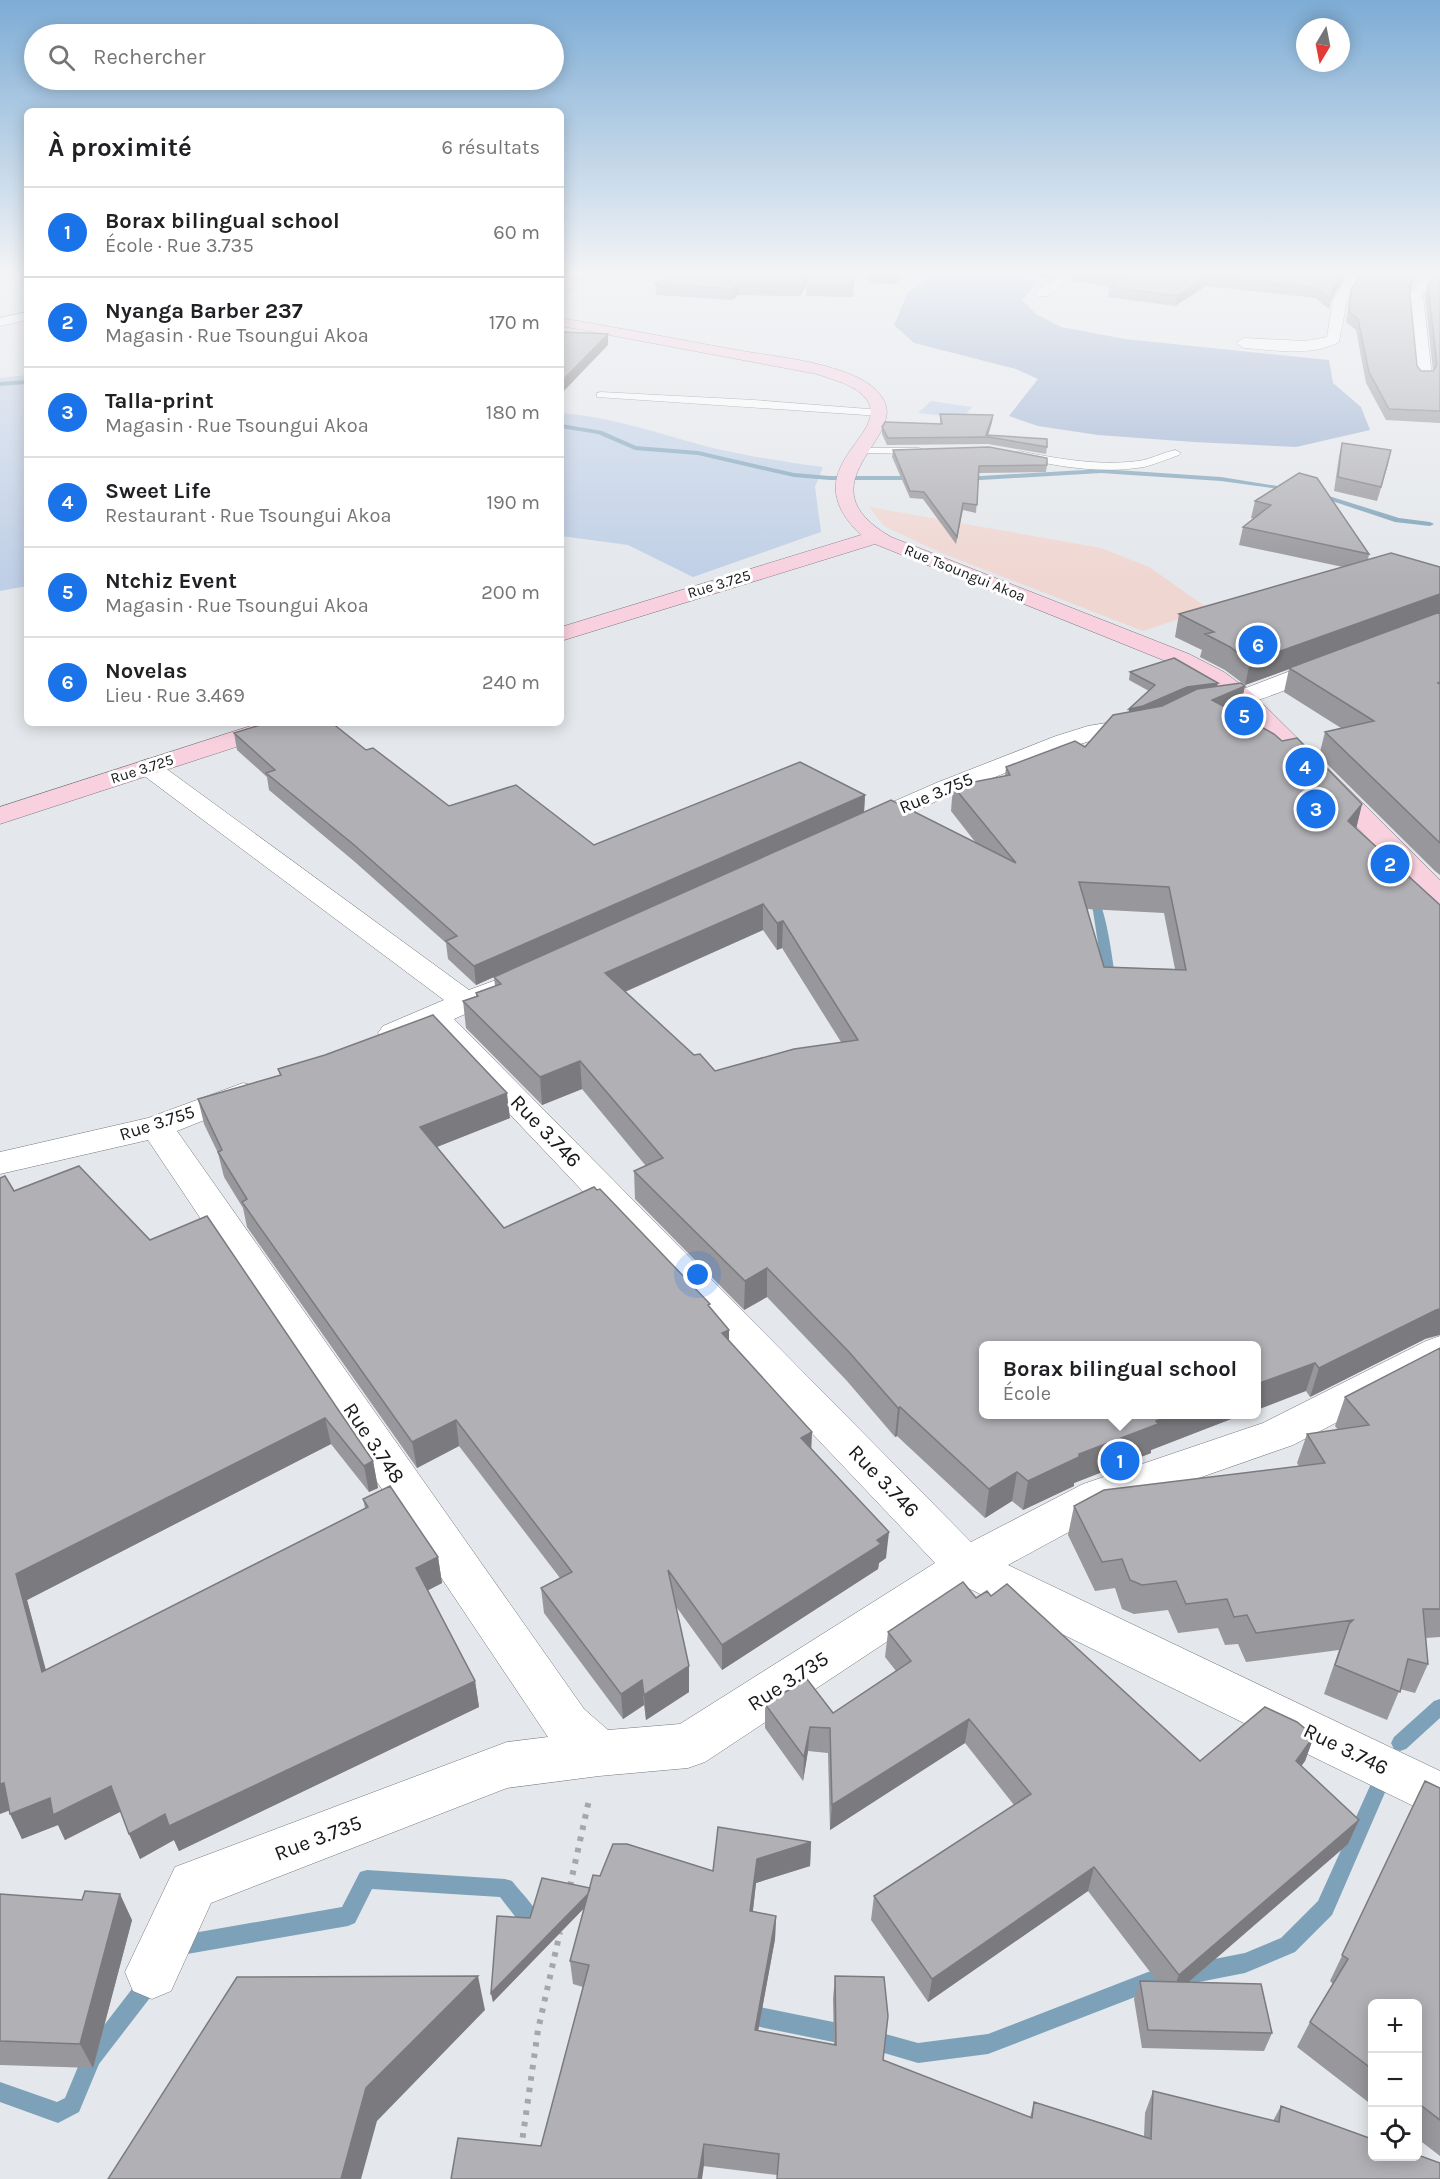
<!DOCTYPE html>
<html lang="fr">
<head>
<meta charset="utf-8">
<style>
  :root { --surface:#fff; --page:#f2f2f2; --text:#202124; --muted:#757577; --line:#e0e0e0; --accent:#1a73e8 }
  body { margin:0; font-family:Karla,sans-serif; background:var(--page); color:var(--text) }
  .controls { position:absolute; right:18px; bottom:18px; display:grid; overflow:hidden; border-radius:9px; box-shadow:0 3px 15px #0003 }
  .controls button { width:54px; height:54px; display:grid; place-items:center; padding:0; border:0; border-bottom:2px solid var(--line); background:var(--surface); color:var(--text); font:30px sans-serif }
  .compass { position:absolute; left:1296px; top:18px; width:54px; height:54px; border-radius:50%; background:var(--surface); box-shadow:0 3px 15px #0003; rotate:190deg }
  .you { position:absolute; left:698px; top:1275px; width:21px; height:21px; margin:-15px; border:4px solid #fff; border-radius:50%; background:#1a73e8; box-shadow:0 0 0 9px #1a73e833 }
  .badge { display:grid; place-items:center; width:39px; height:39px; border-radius:50%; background:var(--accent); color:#fff; font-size:20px; font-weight:700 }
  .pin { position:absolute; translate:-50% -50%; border:3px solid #fff; box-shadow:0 2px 6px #0006 }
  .popup { position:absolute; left:979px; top:1341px; width:282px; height:78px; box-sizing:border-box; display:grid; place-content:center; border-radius:9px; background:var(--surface); filter:drop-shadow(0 2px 4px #0005); font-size:20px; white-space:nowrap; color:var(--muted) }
  .popup b { font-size:22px; color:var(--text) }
  .popup::after { content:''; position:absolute; left:50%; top:100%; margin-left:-12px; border:12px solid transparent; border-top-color:var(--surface) }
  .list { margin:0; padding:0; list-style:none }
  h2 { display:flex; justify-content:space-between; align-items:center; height:78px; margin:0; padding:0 24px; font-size:26px }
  h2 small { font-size:20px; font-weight:400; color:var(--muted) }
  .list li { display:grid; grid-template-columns:39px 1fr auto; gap:18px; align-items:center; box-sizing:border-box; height:90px; padding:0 24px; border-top:2px solid var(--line) }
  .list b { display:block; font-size:22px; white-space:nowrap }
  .list p { margin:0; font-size:20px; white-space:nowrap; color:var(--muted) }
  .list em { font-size:20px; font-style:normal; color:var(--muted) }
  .icon { flex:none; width:33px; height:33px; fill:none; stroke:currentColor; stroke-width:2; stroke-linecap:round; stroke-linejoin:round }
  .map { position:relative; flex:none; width:1440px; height:2179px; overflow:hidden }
  .search { position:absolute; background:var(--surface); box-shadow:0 3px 15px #0003; left:24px; top:24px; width:540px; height:66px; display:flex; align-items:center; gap:15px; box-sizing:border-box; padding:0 21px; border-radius:33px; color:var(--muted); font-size:22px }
  .panel { position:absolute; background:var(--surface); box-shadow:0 3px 15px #0003; left:24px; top:108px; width:540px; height:618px; border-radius:9px }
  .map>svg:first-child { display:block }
  .commercial { fill:#f0d6d1 }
  .green { fill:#bfcfe6 }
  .forest { fill:#9ab0d1 }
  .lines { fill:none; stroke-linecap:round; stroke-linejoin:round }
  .stream { fill:#7ca1b8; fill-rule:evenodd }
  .lane-casing { stroke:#77797d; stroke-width:1 }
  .street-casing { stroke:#77797d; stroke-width:1 }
  .secondary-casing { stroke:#77797d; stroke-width:1 }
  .path { stroke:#a5a7aa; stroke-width:6; stroke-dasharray:4.5 7; stroke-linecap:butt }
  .lane { fill:#fff; fill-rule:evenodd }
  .street { fill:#fff; fill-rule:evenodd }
  .secondary { fill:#f8d0de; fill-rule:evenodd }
  .wall { fill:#97979c; fill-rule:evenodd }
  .shaded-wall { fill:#7b7b7f }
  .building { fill:#b0b0b5; stroke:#7b7b7f; stroke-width:1.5; fill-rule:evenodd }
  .labels { text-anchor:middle; stroke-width:6; stroke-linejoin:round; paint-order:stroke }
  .far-street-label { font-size:15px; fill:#18191a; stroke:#fff }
  .street-label { font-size:18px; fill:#18191a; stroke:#fff }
  .near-street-label { font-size:21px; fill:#18191a; stroke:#fff }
</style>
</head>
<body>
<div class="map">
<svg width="1440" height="2179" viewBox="0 0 1440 2179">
  <rect width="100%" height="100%" fill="#e4e7eb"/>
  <path class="commercial" d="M869,507L1101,548L1149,567L1209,609L1143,631L939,552L884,526Z"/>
  <path class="green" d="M27,375V586L0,591V378Z
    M931,401L972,407L963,418L918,413Z
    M561,413C612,417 660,434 709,447C747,456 785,462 823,467L815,487L821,532L693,577L628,545L561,536Z"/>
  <path class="forest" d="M934,275H1004L1038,282L1022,300L1036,314L1061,327L1125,339L1329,360L1333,383L1361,407L1370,430L1296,447L1194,442L1098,435L1038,426L1009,416L1038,379L1016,369L914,343L894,325L908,292Z"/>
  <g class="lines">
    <path class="stream" d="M27,380V384L0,386V382Z
      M561,424L602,431L636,446L698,451L794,473L830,476H916L919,478L916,480H830L794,477L698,455L635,450L598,434L561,428Z
      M1101,469L1221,477L1296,489L1293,491L1221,481L1101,473L964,481L961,479L964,477Z
      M1316,492L1399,518L1430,522L1434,524L1430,526L1395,522L1314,495L1313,494Z
      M1092,892C1106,898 1113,965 1116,982L1110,985L1104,982L1093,911L1087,895Z
      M1440,1699V1718L1406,1749L1400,1751L1394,1749L1391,1743L1394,1737L1434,1701Z
      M1381,1773L1387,1775L1390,1781L1332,1915L1295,1952L1245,1973L1148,1992L988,2054L918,2063L864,2047L861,2040L864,2033L871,2030L918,2043L988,2034L1148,1972L1245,1953L1281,1938L1318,1901L1375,1775Z
      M367,1870L505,1879L512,1881C524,1897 550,1918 541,1940L534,1943L527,1940L524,1928L500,1897L372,1889L355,1923L348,1926L187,1954L178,1959L171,1956L168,1949L171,1942L182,1935L342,1907L360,1872Z
      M149,1973L156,1976L159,1983L156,1990L99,2064L79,2112L58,2123L0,2102V2082L57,2102L65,2098L85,2050L142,1976Z
      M745,2004L848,2025L855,2028L858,2035L855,2042L848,2045L745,2024L738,2021L735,2014L738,2007Z"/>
    <defs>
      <path id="lane" d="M601,392L754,400L881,410L886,413L881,416L597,397V393Z
        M860,448H919L925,451L919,454L856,453L854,451Z
        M1175,450L1181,453L1179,455C1167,459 1156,464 1144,467C1102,474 1056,467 1015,456L1013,454L1019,451C1059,459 1104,467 1144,460C1155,457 1165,452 1175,450Z"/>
      <path id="street" d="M1060,275H1076L1047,296H1037L1035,293L1037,290Z
        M1347,275H1361L1347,300L1339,342C1311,357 1274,350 1244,348L1236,343L1244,338L1305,341L1327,337L1333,300Z
        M1424,275H1438L1423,295L1432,377L1424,382L1416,377L1409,295Z
        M27,312V320L0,326V318Z
        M1327,657L1335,659L1339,664L1335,669C1301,683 1235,716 1200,707L1196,702L1200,697L1238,691Z
        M1143,717L1152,719L1155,724L1152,729L1093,740L1074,746L954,793L872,831L863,833L854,831L850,825L854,819L936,783L1056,736L1088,726Z
        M148,759L157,762L469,990L504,977L515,980L519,986L515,992L454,1019L971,1542L1083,1484L1263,1423L1426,1341L1440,1336V1369L1293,1445L1113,1508L1008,1565L1440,1771V1819L968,1588L705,1762L688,1768L599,1776L507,1788L211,1903L171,1991L152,1999L133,1991L125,1972L175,1867L507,1742L548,1737L148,1140L0,1174V1152L148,1118L243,1083L255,1086L260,1093L255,1100L177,1131L584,1709L608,1730L680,1724L935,1563L429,1029L394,1043L383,1040L378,1033L383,1026L444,1000L139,772L135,767L139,762Z"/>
      <path id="secondary" d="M587,275H606L604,278L561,292V283Z
        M561,318C619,328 677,339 736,350C765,355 796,358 825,366C846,372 872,380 883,399C908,438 799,484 891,537L1189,654L1224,672L1251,692L1440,880V905L1430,902L1235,702L1208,682L1173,664L875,544L561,641V627L861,535C791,468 891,436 867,400C857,385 833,380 817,374L561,326Z
        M260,723H297L294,728L0,824V807Z"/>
    </defs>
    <use href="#lane" class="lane-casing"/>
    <use href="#street" class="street-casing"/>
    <use href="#secondary" class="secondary-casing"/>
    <path class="path" d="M570,1886L589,1800
      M521,2149L538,2030L560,1932"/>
    <use href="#lane" class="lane"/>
    <use href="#street" class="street"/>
    <use href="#secondary" class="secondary"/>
  </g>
  <path class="wall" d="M854,275L853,297L806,296L807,284L800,296L738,295L732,300L656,295L655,284Z
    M865,275H901L898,284L870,283Z
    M1035,275H1057L1050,279L1035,276Z
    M1072,275H1346L1332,298L1329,309L1315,298L1206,286L1175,306L1108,297L1110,286L1071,281Z
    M1440,275V423L1386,420L1366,383L1356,330L1346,322L1351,290L1412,287L1410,290L1417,366L1421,371H1433L1425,296L1428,285Z
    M940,414L993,415L992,422L988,436L1047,447L1046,454L988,444L887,445L882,434V427L940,424Z
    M1342,443L1388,464L1377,501L1334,491L1339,456Z
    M893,450L1047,465L1046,472L979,473L976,513L963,510L956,544L923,499L910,498L892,457Z
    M1299,473L1369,554L1368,560L1440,567V875L1435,871L1319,756L1325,732L1341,728L1284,692L1289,669L1245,685L1225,670L1200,657L1202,650L1175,637L1179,614L1343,567L1239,545L1243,527L1254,519L1251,518L1255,501Z
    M1130,672L1217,686L1240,710L1234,712L1282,741L1362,804L1356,829L1425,1339L1310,1397L1306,1391L984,1414H1244L1151,1450V1453L1074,1483V1486L1023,1510L1012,1501L985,1518L897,1436L895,1437L847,1381L767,1297L744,1310L635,1199L634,1171L646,1166L582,1089L542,1105L466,1028L463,1001L476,996V993L495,986L494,977L476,985L448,959L446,943L355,862L269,790L267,777L237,750L234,733L366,750L449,806L594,845L865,795L864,812L976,843L951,811L953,786L1005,776L1006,767L1085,747L1129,712L1149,691L1129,680ZM1087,909L1164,913L1175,969L1104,967ZM763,930L777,950L782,948L841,1042L715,1071L694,1055L625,992Z
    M278,1069L510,1118L437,1147L504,1228L710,1308L729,1341L811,1449L886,1558L879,1563L878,1569L722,1670L675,1605L689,1666V1692L646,1720L644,1705L623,1719L544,1613L541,1588L560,1578L459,1446L417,1468L247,1227L243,1208L224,1177L218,1153L204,1124L198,1099L280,1075Z
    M14,1191L150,1240L373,1461L378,1488L369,1492L331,1444L27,1600L46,1670L365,1508L363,1499L438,1557L442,1583L428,1590L475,1681L479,1707L179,1851L174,1840L140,1859L121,1811L65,1840L58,1825L22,1839L9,1810Z
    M1440,1348V1637L1426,1638L1428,1664L1415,1693L1400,1689L1387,1720L1324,1694L1339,1650L1246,1662L1238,1644L1225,1645L1218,1628L1178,1633L1168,1610L1134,1614L1122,1609L1115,1588L1095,1591L1068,1535L1074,1506L1299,1466L1297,1463L1307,1434L1338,1430L1335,1426L1345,1397Z
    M991,1596L1200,1761L1314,1736L1305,1761L1301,1766L1359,1820L1348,1844L1189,1982L1272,2033L1264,2051L1142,2048L1134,1999L1140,1981H1157L1088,1891L928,2002L871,1920L874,1896L1014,1805L965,1743L830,1830L828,1753L808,1751L803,1781L765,1728V1704L833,1713L896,1671L885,1657L888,1632L976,1598Z
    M1425,1781L1440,1788V2156L1418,2139V2004H1372V2105L1297,2047L1310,2022L1333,1984L1330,1981Z
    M811,1842L810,1866L756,1883L753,1911L776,1916L775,1939L758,2031L834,2045L833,1999L835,1976L883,2060L1030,2117L1034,2102L1144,2136L1145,2113L1153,2091L1273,2121L1281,2106L1372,2139L777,2175L541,2146L583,1987L573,1984L570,1961L584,1908L493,2002L491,1993L530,1918L590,1888L600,1876L713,1871Z
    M0,1894L132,1920L93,2068L0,2065Z"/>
  <path class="shaded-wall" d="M806,275H807V283L800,296L801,285Z
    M1051,275H1057L1050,279Z
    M1342,275H1346L1331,299L1333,289Z
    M1207,276L1206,286L1175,306L1177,296Z
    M1414,277L1412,287L1407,295L1409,285Z
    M738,284V295L732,300L733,289Z
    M608,334V345L561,394V382Z
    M993,415L992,422L987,437H986Z
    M1391,450L1388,464L1377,501L1381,487Z
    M1440,594V614L1245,685L1250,662Z
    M1218,683L1216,691L1141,715L1128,717L1129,709L1187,687Z
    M1245,686L1240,710L1207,724L1212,700Z
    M865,795L864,812L476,985L474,966Z
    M1362,804L1356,829L1348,821Z
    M763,904V930L606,1000L605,973Z
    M783,921L782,948L777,950V923Z
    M580,1061L582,1089L542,1105L540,1077Z
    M507,1093L510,1118L424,1152L420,1127Z
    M767,1268V1297L744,1310L745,1281Z
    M1440,1309V1335L1425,1339L1310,1397L1319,1368L1436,1310Z
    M729,1330V1356L722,1333Z
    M1315,1363L1306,1391L1257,1410V1384Z
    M900,1407L897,1436L895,1437L898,1408Z
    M1175,1414H1244L1151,1450V1453L1074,1483V1486L1023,1510L1028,1481L1079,1454L1156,1421Z
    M325,1418L331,1444L27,1600L53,1698L42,1672L16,1574Z
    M456,1420L459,1446L417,1468L412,1442Z
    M812,1432L811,1457L801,1438Z
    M373,1461L378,1488L369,1492L364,1466Z
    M1017,1472L1012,1501L985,1518L989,1489Z
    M889,1532L886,1558L879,1563L878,1569L722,1670V1645Z
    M438,1557L442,1583L421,1594L416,1568Z
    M689,1666V1692L646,1720L644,1695Z
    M642,1680L644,1705L623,1719L621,1694Z
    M475,1681L479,1707L179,1851L174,1840L140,1859L129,1834L165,1814Z
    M969,1719L965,1743L830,1830L832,1805Z
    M810,1727L808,1751L803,1781L804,1757Z
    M1314,1736L1305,1761L1287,1786L1296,1761Z
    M4,1783L16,1808L0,1814V1784Z
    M111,1786L122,1811L65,1840L58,1825L22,1839L10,1814L50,1798Z
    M1359,1820L1348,1844L1170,1998L1179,1975Z
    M811,1842L810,1866L756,1883L750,1934V1911L757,1859Z
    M1094,1867L1088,1891L928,2002L932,1979Z
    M593,1888L594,1898L493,2002L491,1993Z
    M120,1894L132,1920L93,2068L80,2044Z
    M776,1916L775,1939L754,2053L755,2030Z
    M478,1976L485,2010L377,2121L361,2179H341L366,2088Z
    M704,2144V2165L702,2179H698Z"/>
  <path class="building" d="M673,275H806L801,285L738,284L733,289L655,284Z
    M807,275H854L853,286L807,285Z
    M1098,275H1342L1333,289L1331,299L1317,288L1207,276L1177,296L1110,287L1124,278Z
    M1360,275H1389L1414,277L1409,285L1417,366L1421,371H1433L1437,365L1428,285L1436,275H1440V411L1389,409L1369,372L1358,319L1349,312L1351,290Z
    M564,332L608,334L561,382V335Z
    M940,414L993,415L986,435L1047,439V447L989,437L888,438L882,427L885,422L942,424Z
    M1342,443L1391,450L1381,487L1338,477Z
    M989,447L1047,458V465L979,466L977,505L963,503L957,537L924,492L910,491L893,450Z
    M1299,473L1317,478L1369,554L1243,527L1271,505L1255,501Z
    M1391,553L1440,567V594L1250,662L1230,647L1205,634L1214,632L1179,614Z
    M1440,612V682L1438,683L1440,684V843L1325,732L1374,721L1289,668Z
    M1174,658L1218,683L1187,687L1143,706L1129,709L1155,685L1130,672Z
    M1241,683L1245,686L1212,700L1274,734L1282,741L1297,738L1362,804L1348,821L1440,905V1309L1436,1310L1319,1368L1315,1363L1257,1384V1346H984V1414H1175L1156,1421L1158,1424L1079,1454V1457L1028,1481L1017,1472L989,1489L900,1407L898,1408L849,1352L767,1268L745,1281L634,1171L663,1158L580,1061L540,1077L463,1001L478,996L476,993L501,984L494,977L891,800L1016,863L953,786L1010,775L1006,767L1075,741L1085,747L1113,715L1162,706L1197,689ZM1079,882L1169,887L1186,970L1104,967ZM763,904L777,923L783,921L858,1040L794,1049L715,1071L700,1054L694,1055L605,973Z
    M267,723H332L366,750L373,748L449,806L516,785L594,845L800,762L865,795L474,966L446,941L457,936L353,844L266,773L275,770L234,733Z
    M433,1015L507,1093L420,1127L504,1228L594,1187L597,1190L600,1189L710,1304L708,1305L729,1330L722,1333L812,1432L801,1438L889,1532L877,1540L881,1544L722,1645L668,1570L689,1666L644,1695L642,1680L621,1694L541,1588L572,1572L456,1420L412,1442L242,1202L247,1199L218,1152L222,1150L198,1099L281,1075L278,1069L325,1055Z
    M79,1166L150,1240L207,1216L373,1461L364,1466L325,1418L16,1574L42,1672L368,1507L363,1499L390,1486L438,1557L416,1568L475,1681L169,1826L165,1814L129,1834L111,1786L53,1815L50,1798L10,1814L4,1783L0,1784V1178L5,1176L14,1191Z
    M1440,1348V1609H1423L1428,1664L1408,1659L1400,1692L1335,1665L1349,1624L1353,1620L1256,1633L1247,1615L1234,1617L1227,1599L1186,1604L1176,1581L1142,1585L1130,1580L1122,1559L1102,1562L1074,1506L1104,1490L1325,1463L1307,1434L1369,1425L1345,1397Z
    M963,1582L976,1598L987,1591L991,1596L1007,1584L1200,1761L1265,1707L1297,1722L1314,1736L1296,1761L1359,1820L1179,1975L1094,1867L932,1979L874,1896L1031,1794L969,1719L832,1805L830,1728L810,1727L804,1757L765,1704L807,1679L833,1713L911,1661L888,1632Z
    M1425,1781L1440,1788V2120L1418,2103V2004H1372V2069L1310,2022L1348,1959L1342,1955Z
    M718,1827L811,1842L757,1859L750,1911L776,1916L755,2030L836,2045L835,1976L884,1977L888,2016L883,2060L1032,2118L1034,2102L1151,2139L1153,2091L1279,2122L1281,2106L1372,2139V2157H1418V2155L1440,2163V2179H777L779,2154L704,2144L698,2179H451L458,2138L541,2146L589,1965L570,1961L593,1875L600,1876L613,1844H627L713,1871Z
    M542,1878L590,1888L588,1894L491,1993L497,1916L530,1918Z
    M85,1891L120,1894L80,2044L0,2041V1894L82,1900Z
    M478,1976L366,2088L341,2179H108L237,1977Z
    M1140,1981L1261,1984L1272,2033L1148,2030Z"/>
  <linearGradient id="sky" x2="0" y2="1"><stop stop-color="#7dacd5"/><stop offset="0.47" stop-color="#f3f4f6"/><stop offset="1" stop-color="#f3f4f6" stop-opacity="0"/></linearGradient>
  <rect width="1440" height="580" fill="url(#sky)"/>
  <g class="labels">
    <g class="far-street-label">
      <text transform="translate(965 573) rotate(22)" y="5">Rue Tsoungui Akoa</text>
      <text transform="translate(719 584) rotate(-17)" y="5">Rue 3.725</text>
      <text transform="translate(142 769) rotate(-18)" y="5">Rue 3.725</text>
    </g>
    <g class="street-label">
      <text transform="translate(936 793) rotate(-23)" y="6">Rue 3.755</text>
      <text transform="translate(157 1123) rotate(-18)" y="6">Rue 3.755</text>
    </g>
    <g class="near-street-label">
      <text transform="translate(546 1131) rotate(46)" y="7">Rue 3.746</text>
      <text transform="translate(374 1443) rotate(56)" y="7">Rue 3.748</text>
      <text transform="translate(884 1481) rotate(46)" y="7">Rue 3.746</text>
      <text transform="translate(788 1681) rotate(-33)" y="7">Rue 3.735</text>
      <text transform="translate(1346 1749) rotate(26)" y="7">Rue 3.746</text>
      <text transform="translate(318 1838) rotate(-21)" y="7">Rue 3.735</text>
    </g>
  </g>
</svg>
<div class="controls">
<button>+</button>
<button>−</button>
<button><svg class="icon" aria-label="locate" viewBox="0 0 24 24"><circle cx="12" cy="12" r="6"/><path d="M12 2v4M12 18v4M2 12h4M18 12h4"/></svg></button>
</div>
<svg class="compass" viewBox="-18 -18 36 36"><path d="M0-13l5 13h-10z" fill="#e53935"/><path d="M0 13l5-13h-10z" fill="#757577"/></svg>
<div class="you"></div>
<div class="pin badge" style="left:1120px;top:1461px">1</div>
<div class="popup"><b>Borax bilingual school</b>École</div>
<div class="pin badge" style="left:1390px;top:864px">2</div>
<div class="pin badge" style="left:1316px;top:809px">3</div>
<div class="pin badge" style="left:1305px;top:767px">4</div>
<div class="pin badge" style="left:1244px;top:716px">5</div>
<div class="pin badge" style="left:1258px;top:645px">6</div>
<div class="search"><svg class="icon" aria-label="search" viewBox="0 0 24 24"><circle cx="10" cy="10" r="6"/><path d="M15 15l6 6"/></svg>Rechercher</div>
<section class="panel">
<h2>À proximité<small>6 résultats</small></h2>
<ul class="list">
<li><span class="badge">1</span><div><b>Borax bilingual school</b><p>École · Rue 3.735</p></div><em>60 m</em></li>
<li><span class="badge">2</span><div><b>Nyanga Barber 237</b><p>Magasin · Rue Tsoungui Akoa</p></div><em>170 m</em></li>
<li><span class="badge">3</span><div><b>Talla-print</b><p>Magasin · Rue Tsoungui Akoa</p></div><em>180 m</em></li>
<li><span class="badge">4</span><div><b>Sweet Life</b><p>Restaurant · Rue Tsoungui Akoa</p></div><em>190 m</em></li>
<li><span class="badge">5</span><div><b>Ntchiz Event</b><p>Magasin · Rue Tsoungui Akoa</p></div><em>200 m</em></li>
<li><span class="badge">6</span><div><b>Novelas</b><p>Lieu · Rue 3.469</p></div><em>240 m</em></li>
</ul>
</section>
</div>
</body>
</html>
